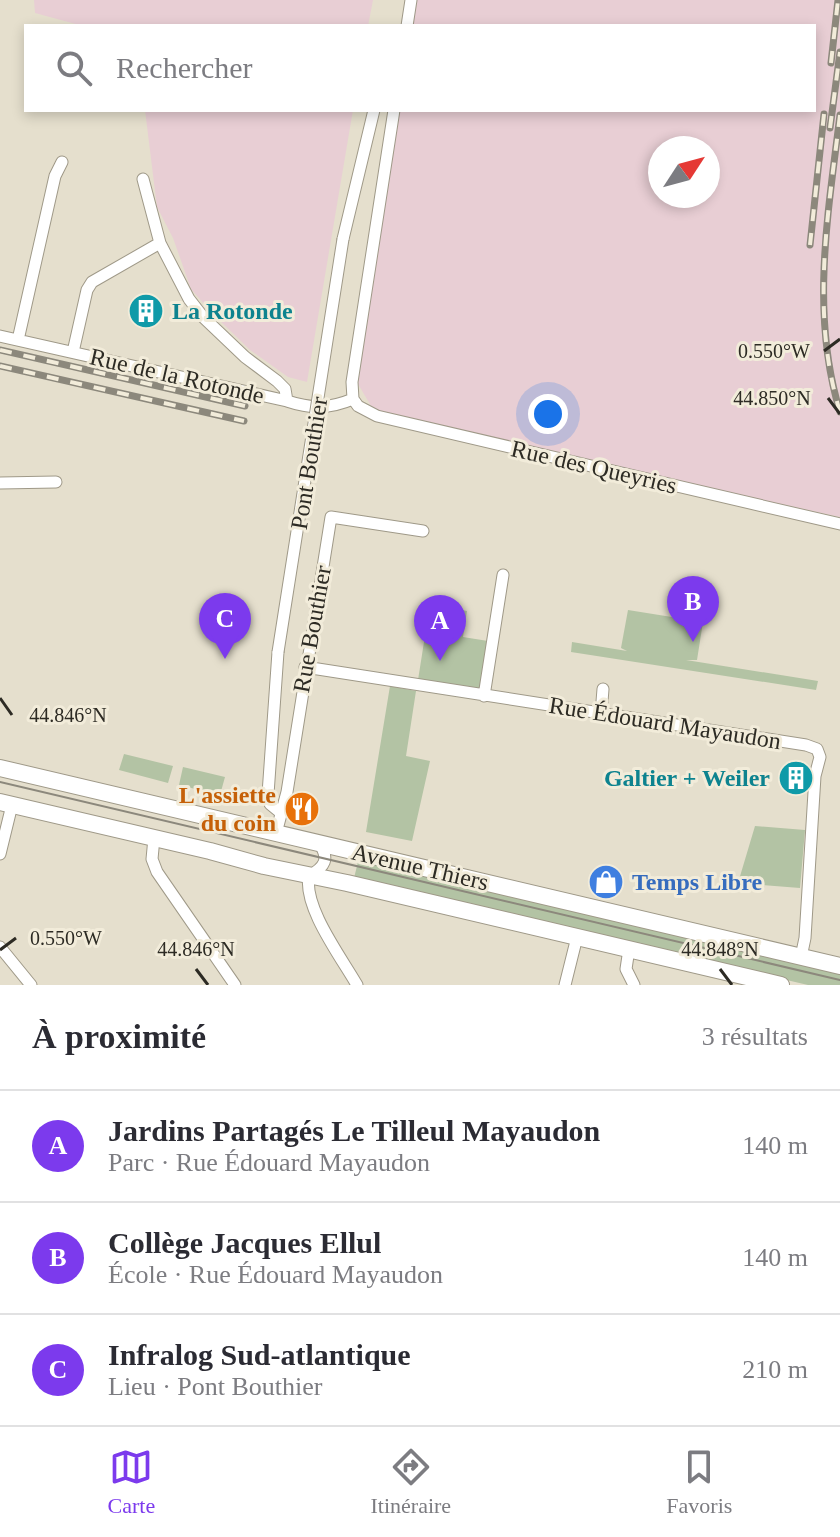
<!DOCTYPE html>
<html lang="fr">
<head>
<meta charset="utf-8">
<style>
  :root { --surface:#fff; --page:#f2f2f3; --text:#2b2b33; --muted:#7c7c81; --line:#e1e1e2; --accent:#7c3aed }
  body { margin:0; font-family:"Times New Roman",serif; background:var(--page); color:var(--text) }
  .compass { position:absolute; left:648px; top:136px; width:72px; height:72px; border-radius:50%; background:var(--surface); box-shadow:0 4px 12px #0003; rotate:54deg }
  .you { position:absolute; left:548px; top:414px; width:28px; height:28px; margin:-20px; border:6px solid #fff; border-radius:50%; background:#1a73e8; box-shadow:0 0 0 12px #1a73e833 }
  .badge { display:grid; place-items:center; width:52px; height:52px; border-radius:50%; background:var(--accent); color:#fff; font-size:26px; font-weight:700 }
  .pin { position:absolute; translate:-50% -66px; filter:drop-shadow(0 2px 4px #0008) }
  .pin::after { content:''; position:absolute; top:42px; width:28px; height:24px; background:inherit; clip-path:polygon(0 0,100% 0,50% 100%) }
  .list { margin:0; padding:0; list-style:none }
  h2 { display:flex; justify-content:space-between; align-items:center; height:104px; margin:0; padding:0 32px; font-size:34px }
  h2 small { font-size:26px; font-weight:400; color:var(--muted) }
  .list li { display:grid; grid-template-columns:52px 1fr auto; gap:24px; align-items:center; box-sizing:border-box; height:112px; padding:0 32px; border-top:2px solid var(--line) }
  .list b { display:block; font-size:30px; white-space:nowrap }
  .list p { margin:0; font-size:26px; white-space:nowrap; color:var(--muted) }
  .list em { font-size:26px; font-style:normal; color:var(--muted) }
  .icon { flex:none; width:44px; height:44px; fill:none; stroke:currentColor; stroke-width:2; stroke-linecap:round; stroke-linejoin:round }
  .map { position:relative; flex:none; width:840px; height:985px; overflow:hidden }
  .search { position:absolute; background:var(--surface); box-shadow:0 4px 12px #0003; left:24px; right:24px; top:24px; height:88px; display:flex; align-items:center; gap:20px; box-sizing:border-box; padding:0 28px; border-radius:0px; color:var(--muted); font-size:30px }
  .sheet { height:440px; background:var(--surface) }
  nav { display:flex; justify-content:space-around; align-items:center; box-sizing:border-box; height:112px; border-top:2px solid var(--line); background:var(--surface); font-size:22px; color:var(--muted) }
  nav a { display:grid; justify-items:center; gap:4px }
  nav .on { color:var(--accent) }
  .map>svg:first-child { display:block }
  .industrial { fill:#e8ced4; fill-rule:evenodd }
  .green { fill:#b3c3a4 }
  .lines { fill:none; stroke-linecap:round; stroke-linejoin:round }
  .street-casing { stroke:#9f9988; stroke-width:13 }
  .secondary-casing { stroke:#9f9988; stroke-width:18 }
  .street { stroke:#fff; stroke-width:11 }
  .secondary { stroke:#fff; stroke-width:16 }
  .tram { stroke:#8c887c; stroke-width:2 }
  .rail-casing { stroke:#8c887c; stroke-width:7 }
  .rail { stroke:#f2ecda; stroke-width:4; stroke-dasharray:12; stroke-linecap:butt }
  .street-bridge-casing { stroke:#9f9988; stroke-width:13; stroke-linecap:butt }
  .street-bridge { stroke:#fff; stroke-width:11 }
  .ticks { fill:none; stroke:#2d2b24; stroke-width:3 }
  .labels { text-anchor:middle; stroke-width:6; stroke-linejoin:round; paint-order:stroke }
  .culture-label { font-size:24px; font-weight:bold; fill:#0d838f; stroke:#f2ecda; text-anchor:start }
  .street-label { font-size:24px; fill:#2d2b24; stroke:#f2ecda }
  .food-label { font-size:24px; font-weight:bold; fill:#c56008; stroke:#f2ecda; text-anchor:end }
  .shop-label { font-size:24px; font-weight:bold; fill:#366cbe; stroke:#f2ecda; text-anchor:start }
  .ticks-label { font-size:20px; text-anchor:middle; fill:#2d2b24; stroke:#f2ecda; stroke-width:6; stroke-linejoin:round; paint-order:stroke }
</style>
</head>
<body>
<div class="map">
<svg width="840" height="985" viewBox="0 0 840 985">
  <rect width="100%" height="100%" fill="#e5dfcd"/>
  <path class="industrial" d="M34,0H373L368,26H83L35,13Z
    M415,0H840V517L377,416L358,384L398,110H814V26H410ZM660,148H708V196H660Z
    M145,110H353L307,382L288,377L250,350L212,313L191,289L173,238L157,207Z"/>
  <path class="green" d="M430,604L467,611L463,637L488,641L480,691L418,680Z
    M628,610L703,622L697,660H686L818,681L816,690L571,652L572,642L627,651L621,648Z
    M390,686L416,691L406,756L430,761L412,841L366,832Z
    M124,754L173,766L168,783L119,770Z
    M183,767L225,777L220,795L179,785Z
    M755,826L805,830L800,888L738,883Z
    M359,858L840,972V985H808L354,878Z"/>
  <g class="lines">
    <defs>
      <path id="street" d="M407,26L411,0
        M143,179L160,243
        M343,239L374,110
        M0,336L287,401C311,409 329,409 353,399
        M18,340L55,176L62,162
        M73,352L87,290L92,282L160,243L189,299L203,317L245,357L277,381L285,389L287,401
        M353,399L358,406L377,416L840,524
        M353,399L352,382L394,110
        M0,483L56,482
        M278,652L268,794L270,804L281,813
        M305,667L806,745L817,749L820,757L815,776L805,938L801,957
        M484,696L503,575
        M601,714L603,689
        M276,833L287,792L331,517L423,531
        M154,838L152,859L157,872L235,985
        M319,843C330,859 325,867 309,876C303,907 341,957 357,985
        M0,854L12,805
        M0,947L31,985
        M629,949L626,969L634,985
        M565,985L577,937"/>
      <path id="secondary" d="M0,768L840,966
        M0,802L210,851L264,866L347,883L781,985"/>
    </defs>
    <use href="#street" class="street-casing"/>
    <use href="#secondary" class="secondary-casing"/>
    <use href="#street" class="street"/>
    <use href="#secondary" class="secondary"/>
    <path class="tram" d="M0,782L840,980"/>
    <defs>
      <path id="rail" d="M831,63L838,0
        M840,115C828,214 810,314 840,412
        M830,128L840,52
        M810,245L824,114
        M0,350L245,406
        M0,366L244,421"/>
    </defs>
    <use href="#rail" class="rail-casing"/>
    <use href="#rail" class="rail"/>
    <defs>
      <path id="street-bridge" d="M278,652L343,239"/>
    </defs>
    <use href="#street-bridge" class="street-bridge-casing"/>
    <use href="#street-bridge" class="street-bridge"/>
  </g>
  <path class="ticks" d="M824,351L840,339M828,398L840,414M0,698L12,715M0,950L16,938M196,969L208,985M720,969L732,985"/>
  <defs>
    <symbol id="building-disc" viewBox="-11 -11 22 22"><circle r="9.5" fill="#0f9aa8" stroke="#f2ecda"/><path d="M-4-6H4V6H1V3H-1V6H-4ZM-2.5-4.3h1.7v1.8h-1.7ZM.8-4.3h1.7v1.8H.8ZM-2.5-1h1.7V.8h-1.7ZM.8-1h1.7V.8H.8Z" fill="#fff"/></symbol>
    <symbol id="restaurant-disc" viewBox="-11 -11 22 22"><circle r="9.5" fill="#e8710a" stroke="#f2ecda"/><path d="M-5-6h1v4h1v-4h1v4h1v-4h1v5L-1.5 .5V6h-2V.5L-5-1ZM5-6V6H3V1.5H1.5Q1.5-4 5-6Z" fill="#fff"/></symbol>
    <symbol id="shop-disc" viewBox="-11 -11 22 22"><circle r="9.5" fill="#3f7fe0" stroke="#f2ecda"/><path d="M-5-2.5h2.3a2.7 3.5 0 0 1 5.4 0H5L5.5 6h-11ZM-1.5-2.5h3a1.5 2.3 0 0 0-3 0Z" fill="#fff"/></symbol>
  </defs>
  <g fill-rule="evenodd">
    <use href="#building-disc" x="126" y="291" width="40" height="40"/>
    <use href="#building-disc" x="776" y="758" width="40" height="40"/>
    <use href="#restaurant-disc" x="282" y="789" width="40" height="40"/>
    <use href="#shop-disc" x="586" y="862" width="40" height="40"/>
  </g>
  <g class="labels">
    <g class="culture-label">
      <text x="172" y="319">La Rotonde</text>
      <text x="770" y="786" text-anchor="end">Galtier + Weiler</text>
    </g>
    <g class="street-label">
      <text transform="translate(177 376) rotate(13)" y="8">Rue de la Rotonde</text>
      <text transform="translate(309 463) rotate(-81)" y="8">Pont Bouthier</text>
      <text transform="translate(594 467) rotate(13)" y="8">Rue des Queyries</text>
      <text transform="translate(312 629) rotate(-80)" y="8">Rue Bouthier</text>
      <text transform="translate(665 723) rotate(9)" y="8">Rue Édouard Mayaudon</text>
      <text transform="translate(420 867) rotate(13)" y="8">Avenue Thiers</text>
    </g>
    <g class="food-label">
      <text x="276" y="803">L'assiette<tspan x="276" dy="28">du coin</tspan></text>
    </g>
    <g class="shop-label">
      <text x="632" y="890">Temps Libre</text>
    </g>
  </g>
  <g class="ticks-label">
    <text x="774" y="358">0.550°W</text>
    <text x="772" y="405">44.850°N</text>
    <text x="68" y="722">44.846°N</text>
    <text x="66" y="945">0.550°W</text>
    <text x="196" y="956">44.846°N</text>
    <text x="720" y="956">44.848°N</text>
  </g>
</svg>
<svg class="compass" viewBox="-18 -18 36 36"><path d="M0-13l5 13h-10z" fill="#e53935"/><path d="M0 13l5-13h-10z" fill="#7c7c81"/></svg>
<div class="you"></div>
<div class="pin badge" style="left:440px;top:661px">A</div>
<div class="pin badge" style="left:693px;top:642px">B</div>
<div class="pin badge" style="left:225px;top:659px">C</div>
<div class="search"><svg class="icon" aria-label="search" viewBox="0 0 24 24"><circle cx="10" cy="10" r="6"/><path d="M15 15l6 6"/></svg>Rechercher</div>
</div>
<section class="sheet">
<h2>À proximité<small>3 résultats</small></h2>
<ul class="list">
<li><span class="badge">A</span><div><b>Jardins Partagés Le Tilleul Mayaudon</b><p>Parc · Rue Édouard Mayaudon</p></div><em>140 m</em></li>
<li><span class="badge">B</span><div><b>Collège Jacques Ellul</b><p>École · Rue Édouard Mayaudon</p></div><em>140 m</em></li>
<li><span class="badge">C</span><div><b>Infralog Sud-atlantique</b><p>Lieu · Pont Bouthier</p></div><em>210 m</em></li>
</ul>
</section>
<nav>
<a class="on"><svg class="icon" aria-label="map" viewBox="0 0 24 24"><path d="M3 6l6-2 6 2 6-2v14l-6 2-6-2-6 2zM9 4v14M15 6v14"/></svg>Carte</a>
<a><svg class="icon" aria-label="directions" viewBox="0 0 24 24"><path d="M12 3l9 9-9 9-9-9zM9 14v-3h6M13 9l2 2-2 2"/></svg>Itinéraire</a>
<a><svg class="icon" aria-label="saved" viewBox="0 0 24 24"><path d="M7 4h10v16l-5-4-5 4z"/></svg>Favoris</a>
</nav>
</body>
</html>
